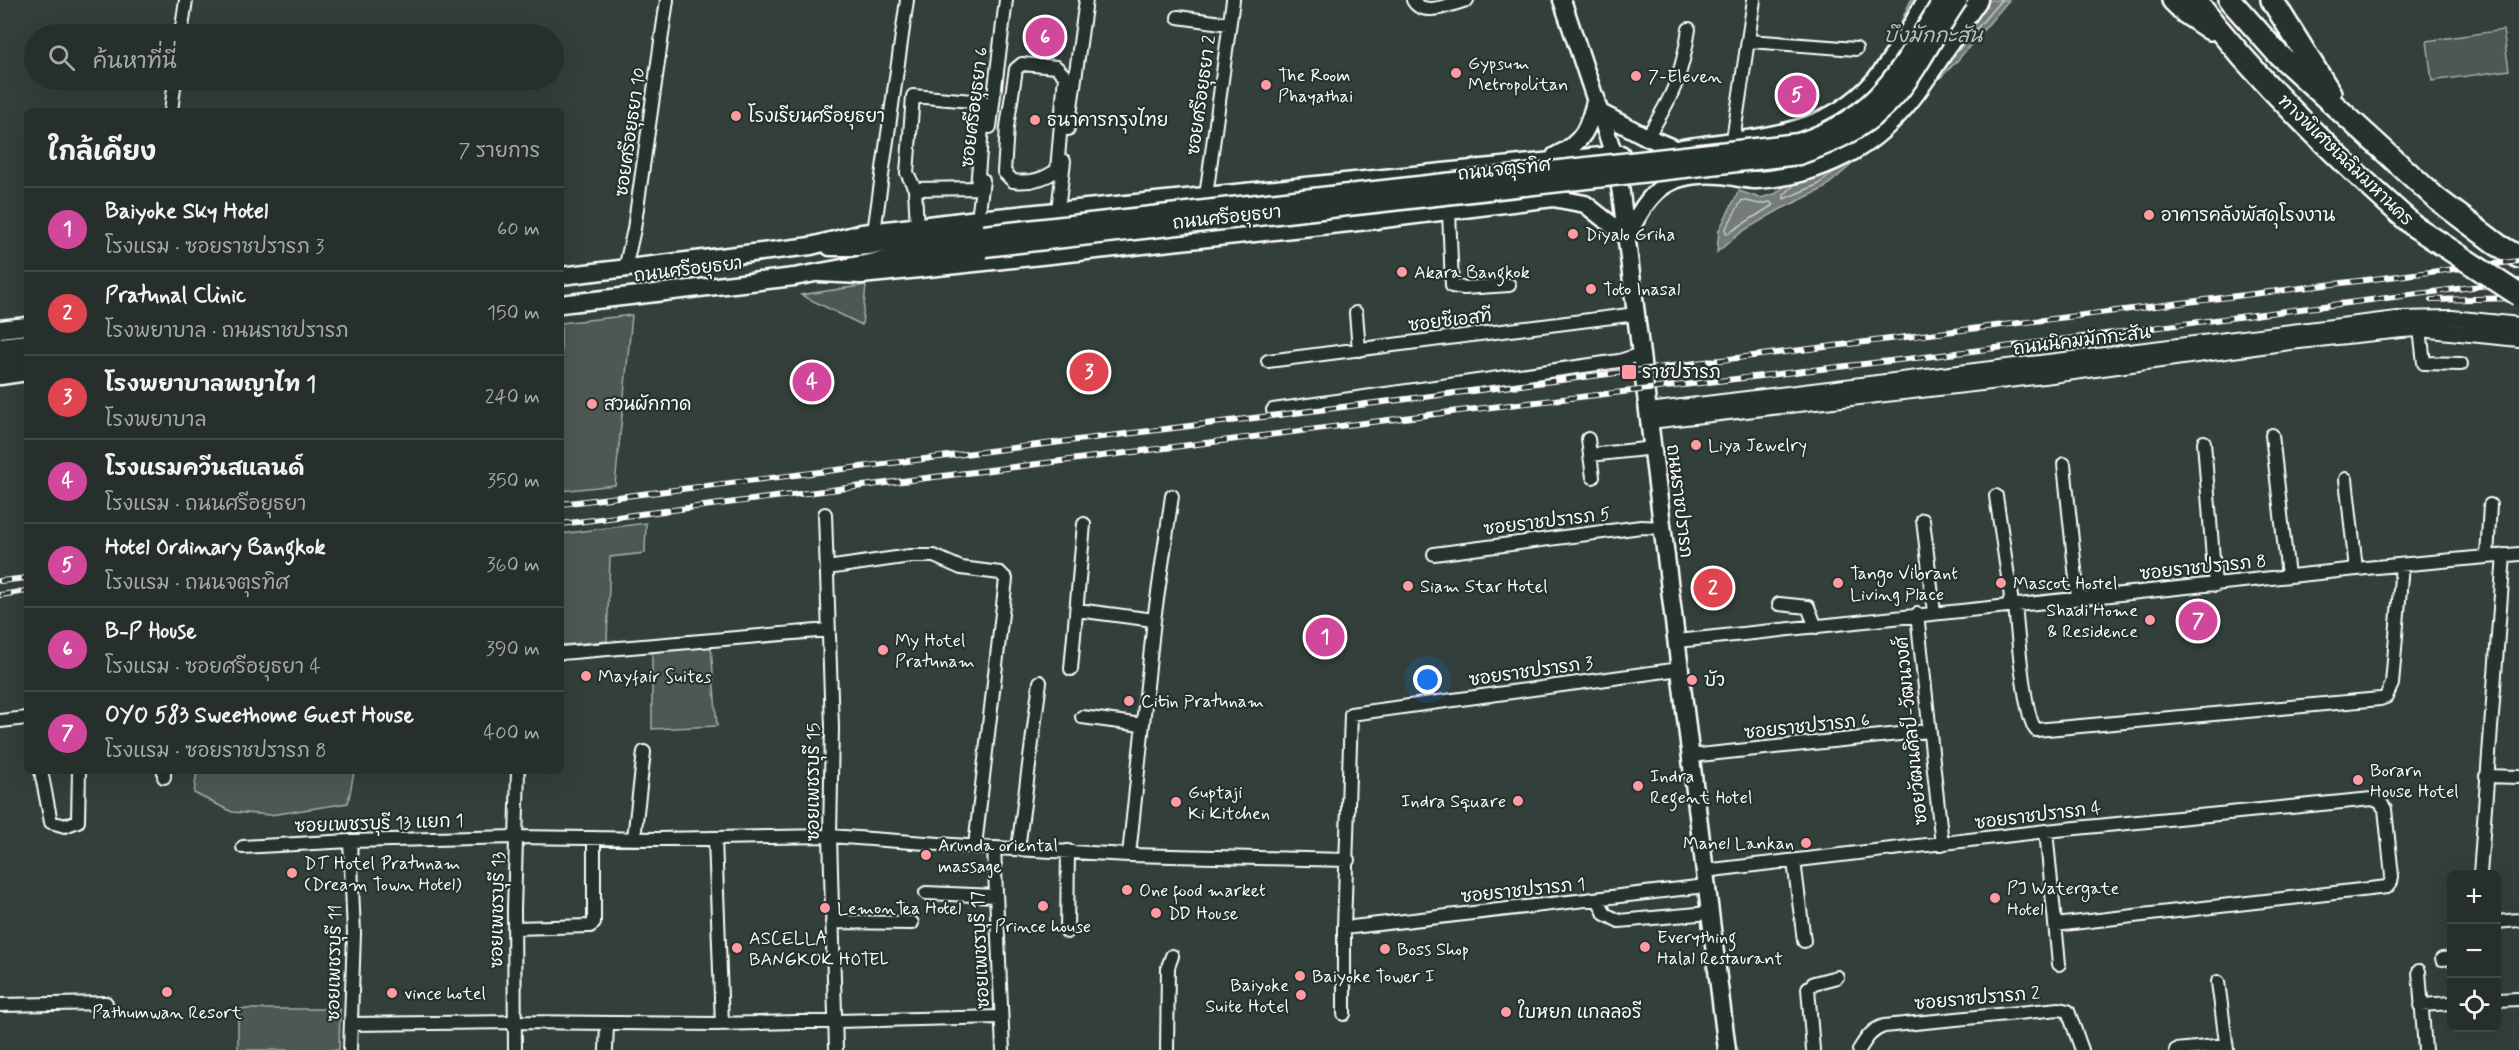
<!DOCTYPE html>
<html lang="th">
<head>
<meta charset="utf-8">
<style>
  :root { --surface:#262f2c; --page:#2e3734; --text:#f1f3f6; --muted:#a4a9a9; --line:#424a48; --accent:#1a73e8 }
  body { margin:0; font-family:Mynerve,"Playpen Sans Thai",sans-serif; background:var(--page); color:var(--text) }
  .controls { position:absolute; right:18px; bottom:18px; display:grid; overflow:hidden; border-radius:9px; box-shadow:0 6px 24px #0002 }
  .controls button { width:54px; height:54px; display:grid; place-items:center; padding:0; border:0; border-bottom:2px solid var(--line); background:var(--surface); color:var(--text); font:30px sans-serif }
  .you { position:absolute; left:1428px; top:680px; width:21px; height:21px; margin:-15px; border:4px solid #fff; border-radius:50%; background:#1a73e8; box-shadow:0 0 0 9px #1a73e833 }
  .badge { display:grid; place-items:center; width:39px; height:39px; border-radius:50%; background:var(--accent); color:#fff; font-size:20px; font-weight:700 }
  .pin { position:absolute; translate:-50% -50%; border:3px solid #fff; box-shadow:0 2px 6px #0006 }
  .list { margin:0; padding:0; list-style:none }
  h2 { display:flex; justify-content:space-between; align-items:center; height:78px; margin:0; padding:0 24px; font-size:26px }
  h2 small { font-size:20px; font-weight:400; color:var(--muted) }
  .list li { display:grid; grid-template-columns:39px 1fr auto; gap:18px; align-items:center; box-sizing:border-box; height:84px; padding:0 24px; border-top:2px solid var(--line) }
  .list b { display:block; font-size:22px; white-space:nowrap }
  .list p { margin:0; font-size:20px; white-space:nowrap; color:var(--muted) }
  .list em { font-size:20px; font-style:normal; color:var(--muted) }
  .icon { flex:none; width:33px; height:33px; fill:none; stroke:currentColor; stroke-width:2; stroke-linecap:round; stroke-linejoin:round }
  .map { position:relative; flex:none; width:2519px; height:1050px; overflow:hidden }
  .search { position:absolute; background:var(--surface); box-shadow:0 6px 24px #0002; left:24px; top:24px; width:540px; height:66px; display:flex; align-items:center; gap:15px; box-sizing:border-box; padding:0 21px; border-radius:33px; color:var(--muted); font-size:22px }
  .panel { position:absolute; background:var(--surface); box-shadow:0 6px 24px #0002; left:24px; top:108px; width:540px; height:666px; border-radius:9px }
  .map>svg:first-child { display:block }
  .green { fill:#4d5853; stroke:#a6aca9; stroke-width:1.5 }
  .water { fill:#737b78; stroke:#abb0ae; stroke-width:1.5 }
  .lines { fill:none; stroke-linecap:round; stroke-linejoin:round }
  .shore { stroke:#c7cac9; stroke-width:1.5 }
  .minor-casing { stroke:#fff; stroke-width:16 }
  .tertiary-casing { stroke:#fff; stroke-width:18 }
  .secondary-casing { stroke:#fff; stroke-width:21 }
  .motorway-casing { stroke:#fff; stroke-width:26 }
  .minor { stroke:#26332d; stroke-width:12 }
  .tertiary { stroke:#26332d; stroke-width:14 }
  .secondary { stroke:#26332d; stroke-width:16 }
  .motorway { stroke:#26332d; stroke-width:21 }
  .rail-casing { stroke:#fff; stroke-width:6 }
  .rail { stroke:#26332d; stroke-width:4; stroke-dasharray:11; stroke-linecap:butt }
  .secondary-bridge-casing { stroke:#fff; stroke-width:21; stroke-linecap:butt }
  .motorway-bridge-casing { stroke:#fff; stroke-width:26; stroke-linecap:butt }
  .secondary-bridge { stroke:#26332d; stroke-width:16 }
  .motorway-bridge { stroke:#26332d; stroke-width:21 }
  .poi-dot { fill:#ff9aa2; stroke:#26332d; stroke-width:2 }
  .labels { text-anchor:middle; stroke-width:4.5; stroke-linejoin:round; paint-order:stroke }
  .poi-label { font-size:18px; fill:#fff; stroke:#26332d; text-anchor:start }
  .street-label { font-size:18px; fill:#fff; stroke:#26332d }
  .water-label { font-size:20px; font-style:italic; fill:#b9bdbc; stroke:#26332d }
</style>
</head>
<body>
<div class="map">
<svg width="2519" height="1050" viewBox="0 0 2519 1050">
  <rect width="100%" height="100%" fill="#333f3a"/>
  <filter id="ink" filterUnits="userSpaceOnUse"><feTurbulence type="fractalNoise" baseFrequency=".0167" numOctaves="2"/><feDisplacementMap in="SourceGraphic" scale="12" xChannelSelector="R" yChannelSelector="G"/><feConvolveMatrix kernelMatrix="1 2 1 2 8 2 1 2 1" color-interpolation-filters="sRGB"/></filter>
  <g filter="url(#ink)">
    <path class="green" d="M2503,30L2509,70L2432,81L2427,41Z
      M866,285L862,325L801,295Z
      M632,315L615,485L561,491V323Z
      M646,523L645,553L610,557L607,641L561,645V534Z
      M711,647L717,726L652,729V651Z
      M197,771H357L354,772L348,803L271,815L232,812L194,793Z
      M238,1009H340L339,1050H238Z"/>
    <path class="water" d="M1911,0H2009L1957,61L1864,154L1823,189L1779,210L1743,231L1717,252L1719,230L1739,191L1760,198L1775,194L1787,184L1803,161L1877,74Z"/>
    <g class="lines">
      <path class="shore" d="M1954,55L2001,0
        M1795,184L1784,195V199L1819,184L1834,172
        M1742,200L1760,204L1770,202L1773,205L1727,234L1725,230Z"/>
      <defs>
        <path id="minor" d="M1413,0C1423,18 1451,4 1467,0
          M1178,17L1229,24
          M181,34L186,0
          M1749,41L1856,49
          M1022,64L1056,67L1065,76L1057,170C1043,180 1030,183 1013,181L1004,172L1007,127L1016,69Z
          M171,111L175,80
          M990,127L1006,0
          M1068,129L1086,0
          M1647,137C1672,98 1682,76 1689,29
          M1733,140L1754,0
          M915,189L977,188L984,102L913,96L907,173L915,189L917,227
          M1206,196L1233,0
          M1058,210L1064,161
          M1449,212L1452,286L1464,288L1509,285
          M978,219L983,180
          M874,232L907,0
          M625,269L634,229L667,0
          M1356,313L1359,350
          M2420,329L2424,363L2461,364
          M1268,361L1636,314
          M1273,410L1619,361L1641,354
          M2272,435L2288,576
          M1588,439L1590,455L1654,448
          M2204,442L2215,585
          M1590,455L1593,477
          M2064,464L2078,598
          M2346,479L2356,569
          M1996,496L2011,597L2008,606
          M825,514L832,727L830,836L836,1050
          M1923,520L1934,612
          M1434,554L1641,527L1664,528
          M2487,557L2490,505
          M827,568L910,556H934L961,568L1000,573L1006,579L975,846
          M1779,604L1808,607L1816,627
          M2015,604C2017,627 2024,717 2036,730L2380,699L2386,697L2392,684L2402,565
          M1077,610L1154,620
          M1917,614L1942,844
          M1677,641L2376,567L2519,554
          M561,653L829,630
          M1071,669L1084,524
          M1082,717L1142,725
          M0,721L27,718
          M1690,756L1928,731
          M41,771L51,822L65,826L78,821L79,771
          M164,771V777
          M2486,776L2519,777
          M2046,831L2059,964
          M634,838L644,752
          M715,839L722,1024
          M350,841L354,933L350,1050
          M243,847L350,841L516,837L657,839L830,836L994,848L1129,855L1348,860
          M994,848L1003,1050
          M1018,849L1040,682
          M1129,855L1154,620L1172,496
          M1794,861L1804,941
          M1704,871L2046,831L2372,799L2380,802L2385,809L2392,876L2391,882L2387,887L2055,925
          M2480,874L2504,555
          M926,893L996,896
          M1598,899L1605,914L1619,921L1709,913
          M832,922L912,923
          M2496,922L2519,920
          M515,928L590,926L594,923V838
          M1344,928L1706,886
          M1067,932L1068,851
          M2442,959L2452,958
          M2419,971L2425,1050
          M2218,982L2227,1050
          M2496,1000L2519,999
          M0,1005L106,1003
          M2421,1005L2452,1003
          M1344,1014V928L1351,714L1680,669
          M351,1024L515,1022L715,1024L1001,1017
          M515,1050L514,909L518,771
          M606,1050L607,1023
          M1167,1050L1168,967L1172,956
          M1813,1050L1808,988L1814,983L1837,977
          M1859,1050C1866,1039 1871,1030 1884,1026L2059,1009L2068,1011L2082,1050
          M2176,1050L2226,1045"/>
        <path id="tertiary" d="M1649,411L2397,319L2452,318L2519,325
          M1650,421L2052,375L2290,342L2402,330L2420,329L2519,339"/>
        <path id="secondary" d="M1562,0L1614,155L1621,193L1727,1050
          M1601,113L1647,137L1675,149
          M1682,148C1757,136 1833,138 1882,71C1899,49 1912,24 1926,0
          M1555,156C1584,143 1589,127 1596,98
          M1627,236C1650,191 1666,171 1721,175C1733,176 1744,180 1757,180C1791,178 1826,167 1856,150C1913,116 1941,52 1979,0
          M830,247H857L984,234
          M819,273L861,275L891,272L1368,221L1553,198L1585,204L1627,237
          M561,276L811,246L862,233L978,219L1621,154
          M561,304L794,277L880,261L985,248
          M0,329L27,326
          M0,346L27,343
          M0,361L27,358
          M0,376L27,372"/>
        <path id="motorway" d="M2173,0L2186,13L2210,29
          M2195,0C2260,83 2335,156 2414,226
          M2230,0L2277,53L2437,199L2498,245L2519,257
          M2272,0L2330,93"/>
      </defs>
      <use href="#minor" class="minor-casing"/>
      <use href="#tertiary" class="tertiary-casing"/>
      <use href="#secondary" class="secondary-casing"/>
      <use href="#motorway" class="motorway-casing"/>
      <use href="#minor" class="minor"/>
      <use href="#tertiary" class="tertiary"/>
      <use href="#secondary" class="secondary"/>
      <use href="#motorway" class="motorway"/>
      <defs>
        <path id="rail" d="M2431,300L2519,298
          M561,504L2519,261
          M561,524L1467,410L1933,356L2519,281
          M0,581L27,578
          M0,595L27,591"/>
      </defs>
      <use href="#rail" class="rail-casing"/>
      <use href="#rail" class="rail"/>
      <defs>
        <path id="secondary-bridge" d="M984,234L1798,142C1880,115 1899,68 1942,0
          M985,248L1799,156C1836,144 1871,126 1896,97C1921,68 1937,31 1959,0"/>
        <path id="motorway-bridge" d="M2414,226L2519,295"/>
      </defs>
      <use href="#secondary-bridge" class="secondary-bridge-casing"/>
      <use href="#motorway-bridge" class="motorway-bridge-casing"/>
      <use href="#secondary-bridge" class="secondary-bridge"/>
      <use href="#motorway-bridge" class="motorway-bridge"/>
    </g>
  </g>
  <g class="poi-dot">
    <circle cx="1456" cy="73" r="6"/>
    <circle cx="1636" cy="76" r="6"/>
    <circle cx="1266" cy="85" r="6"/>
    <circle cx="736" cy="116" r="6"/>
    <circle cx="1035" cy="120" r="6"/>
    <circle cx="2149" cy="215" r="6"/>
    <circle cx="1573" cy="234" r="6"/>
    <circle cx="1402" cy="272" r="6"/>
    <circle cx="1591" cy="289" r="6"/>
    <rect x="1621" y="364" width="16" height="16" rx="3"/>
    <circle cx="592" cy="404" r="6"/>
    <circle cx="1696" cy="445" r="6"/>
    <circle cx="1838" cy="583" r="6"/>
    <circle cx="2001" cy="583" r="6"/>
    <circle cx="1408" cy="586" r="6"/>
    <circle cx="2150" cy="620" r="6"/>
    <circle cx="883" cy="650" r="6"/>
    <circle cx="586" cy="676" r="6"/>
    <circle cx="1692" cy="680" r="6"/>
    <circle cx="1129" cy="701" r="6"/>
    <circle cx="2358" cy="780" r="6"/>
    <circle cx="1638" cy="786" r="6"/>
    <circle cx="1518" cy="801" r="6"/>
    <circle cx="1176" cy="802" r="6"/>
    <circle cx="1806" cy="843" r="6"/>
    <circle cx="926" cy="855" r="6"/>
    <circle cx="292" cy="873" r="6"/>
    <circle cx="1127" cy="890" r="6"/>
    <circle cx="1995" cy="898" r="6"/>
    <circle cx="1043" cy="906" r="6"/>
    <circle cx="825" cy="908" r="6"/>
    <circle cx="1156" cy="913" r="6"/>
    <circle cx="1645" cy="947" r="6"/>
    <circle cx="737" cy="948" r="6"/>
    <circle cx="1385" cy="949" r="6"/>
    <circle cx="1300" cy="976" r="6"/>
    <circle cx="167" cy="992" r="6"/>
    <circle cx="392" cy="993" r="6"/>
    <circle cx="1301" cy="995" r="6"/>
    <circle cx="1506" cy="1012" r="6"/>
  </g>
  <g class="labels">
    <g class="poi-label">
      <text x="1468" y="69">Gypsum<tspan x="1468" dy="21">Metropolitan</tspan></text>
      <text x="1278" y="81">The Room<tspan x="1278" dy="21">Phayathai</tspan></text>
      <text x="1648" y="82">7-Eleven</text>
      <text x="748" y="122">โรงเรียนศรีอยุธยา</text>
      <text x="1047" y="126">ธนาคารกรุงไทย</text>
      <text x="2161" y="221">อาคารคลังพัสดุโรงงาน</text>
      <text x="1585" y="240">Diyalo Griha</text>
      <text x="1414" y="278">Akara Bangkok</text>
      <text x="1603" y="295">Toto Inasal</text>
      <text x="1642" y="378">ราชปรารภ</text>
      <text x="604" y="410">สวนผักกาด</text>
      <text x="1708" y="451">Liya Jewelry</text>
      <text x="1850" y="579">Tango Vibrant<tspan x="1850" dy="21">Living Place</tspan></text>
      <text x="2013" y="589">Mascot Hostel</text>
      <text x="1420" y="592">Siam Star Hotel</text>
      <text x="2138" y="616" text-anchor="end">Shadi Home<tspan x="2138" dy="21">&amp; Residence</tspan></text>
      <text x="895" y="646">My Hotel<tspan x="895" dy="21">Pratunam</tspan></text>
      <text x="598" y="682">Mayfair Suites</text>
      <text x="1704" y="686">บัว</text>
      <text x="1141" y="707">Citin Pratunam</text>
      <text x="2370" y="776">Borarn<tspan x="2370" dy="21">House Hotel</tspan></text>
      <text x="1650" y="782">Indra<tspan x="1650" dy="21">Regent Hotel</tspan></text>
      <text x="1188" y="798">Guptaji<tspan x="1188" dy="21">Ki Kitchen</tspan></text>
      <text x="1506" y="807" text-anchor="end">Indra Square</text>
      <text x="1794" y="849" text-anchor="end">Manel Lankan</text>
      <text x="938" y="851">Arunda oriental<tspan x="938" dy="21">massage</tspan></text>
      <text x="304" y="869">DT Hotel Pratunam<tspan x="304" dy="21">(Dream Town Hotel)</tspan></text>
      <text x="2007" y="894">PJ Watergate<tspan x="2007" dy="21">Hotel</tspan></text>
      <text x="1139" y="896">One food market</text>
      <text x="837" y="914">LemonTea Hotel</text>
      <text x="1168" y="919">DD House</text>
      <text x="1043" y="932" text-anchor="middle">Prince house</text>
      <text x="1657" y="943">Everything<tspan x="1657" dy="21">Halal Restaurant</tspan></text>
      <text x="749" y="944">ASCELLA<tspan x="749" dy="21">BANGKOK HOTEL</tspan></text>
      <text x="1397" y="955">Boss Shop</text>
      <text x="1312" y="982">Baiyoke Tower I</text>
      <text x="1289" y="991" text-anchor="end">Baiyoke<tspan x="1289" dy="21">Suite Hotel</tspan></text>
      <text x="404" y="999">vince hotel</text>
      <text x="167" y="1018" text-anchor="middle">Pathumwan Resort</text>
      <text x="1518" y="1018">ใบหยก แกลลอรี</text>
    </g>
    <g class="street-label">
      <text transform="translate(1201 95) rotate(-82)" y="6">ซอยศรีอยุธยา 2</text>
      <text transform="translate(974 107) rotate(-83)" y="6">ซอยศรีอยุธยา 6</text>
      <text transform="translate(630 132) rotate(-82)" y="6">ซอยศรีอยุธยา 10</text>
      <text transform="translate(2346 160) rotate(44)" y="6">ทางพิเศษเฉลิมมหานคร</text>
      <text transform="translate(1504 169) rotate(-6)" y="6">ถนนจตุรทิศ</text>
      <text transform="translate(1227 217) rotate(-6)" y="6">ถนนศรีอยุธยา</text>
      <text transform="translate(688 269) rotate(-7)" y="6">ถนนศรีอยุธยา</text>
      <text transform="translate(1450 320) rotate(-7)" y="6">ซอยซีเอสที</text>
      <text transform="translate(2082 340) rotate(-7)" y="6">ถนนนิคมมักกะสัน</text>
      <text transform="translate(1680 501) rotate(83)" y="6">ถนนราชปรารภ</text>
      <text transform="translate(1547 521) rotate(-7)" y="6">ซอยราชปรารภ 5</text>
      <text transform="translate(2203 567) rotate(-6)" y="6">ซอยราชปรารภ 8</text>
      <text transform="translate(1531 671) rotate(-8)" y="6">ซอยราชปรารภ 3</text>
      <text transform="translate(1807 726) rotate(-6)" y="6">ซอยราชปรารภ 6</text>
      <text transform="translate(1911 731) rotate(-96)" y="6">ซอยวัฒนศิลป์-วัฒนวงศ์</text>
      <text transform="translate(813 782) rotate(-90)" y="6">ซอยเพชรบุรี 15</text>
      <text transform="translate(2038 815) rotate(-7)" y="6">ซอยราชปรารภ 4</text>
      <text transform="translate(379 823) rotate(-2)" y="6">ซอยเพชรบุรี 13 แยก 1</text>
      <text transform="translate(1523 890) rotate(-6)" y="6">ซอยราชปรารภ 1</text>
      <text transform="translate(497 910) rotate(-89)" y="6">ซอยเพชรบุรี 13</text>
      <text transform="translate(980 950) rotate(-93)" y="6">ซอยเพชรบุรี 17</text>
      <text transform="translate(334 963) rotate(-89)" y="6">ซอยเพชรบุรี 11</text>
      <text transform="translate(1977 998) rotate(-5)" y="6">ซอยราชปรารภ 2</text>
    </g>
    <g class="water-label">
      <text x="1933" y="42">บึงมักกะสัน</text>
    </g>
  </g>
</svg>
<div class="controls">
<button>+</button>
<button>−</button>
<button><svg class="icon" aria-label="locate" viewBox="0 0 24 24"><circle cx="12" cy="12" r="6"/><path d="M12 2v4M12 18v4M2 12h4M18 12h4"/></svg></button>
</div>
<div class="you"></div>
<div class="pin badge" style="left:1325px;top:637px;background:#d1479c">1</div>
<div class="pin badge" style="left:1713px;top:588px;background:#e0444e">2</div>
<div class="pin badge" style="left:1089px;top:372px;background:#e0444e">3</div>
<div class="pin badge" style="left:812px;top:382px;background:#d1479c">4</div>
<div class="pin badge" style="left:1797px;top:95px;background:#d1479c">5</div>
<div class="pin badge" style="left:1045px;top:37px;background:#d1479c">6</div>
<div class="pin badge" style="left:2198px;top:621px;background:#d1479c">7</div>
<div class="search"><svg class="icon" aria-label="search" viewBox="0 0 24 24"><circle cx="10" cy="10" r="6"/><path d="M15 15l6 6"/></svg>ค้นหาที่นี่</div>
<section class="panel">
<h2>ใกล้เคียง<small>7 รายการ</small></h2>
<ul class="list">
<li><span class="badge" style="background:#d1479c">1</span><div><b>Baiyoke Sky Hotel</b><p>โรงแรม · ซอยราชปรารภ 3</p></div><em>60 m</em></li>
<li><span class="badge" style="background:#e0444e">2</span><div><b>Pratunal Clinic</b><p>โรงพยาบาล · ถนนราชปรารภ</p></div><em>150 m</em></li>
<li><span class="badge" style="background:#e0444e">3</span><div><b>โรงพยาบาลพญาไท 1</b><p>โรงพยาบาล</p></div><em>240 m</em></li>
<li><span class="badge" style="background:#d1479c">4</span><div><b>โรงแรมควีนสแลนด์</b><p>โรงแรม · ถนนศรีอยุธยา</p></div><em>350 m</em></li>
<li><span class="badge" style="background:#d1479c">5</span><div><b>Hotel Ordinary Bangkok</b><p>โรงแรม · ถนนจตุรทิศ</p></div><em>360 m</em></li>
<li><span class="badge" style="background:#d1479c">6</span><div><b>B-P House</b><p>โรงแรม · ซอยศรีอยุธยา 4</p></div><em>390 m</em></li>
<li><span class="badge" style="background:#d1479c">7</span><div><b>OYO 583 Sweethome Guest House</b><p>โรงแรม · ซอยราชปรารภ 8</p></div><em>400 m</em></li>
</ul>
</section>
</div>
</body>
</html>
